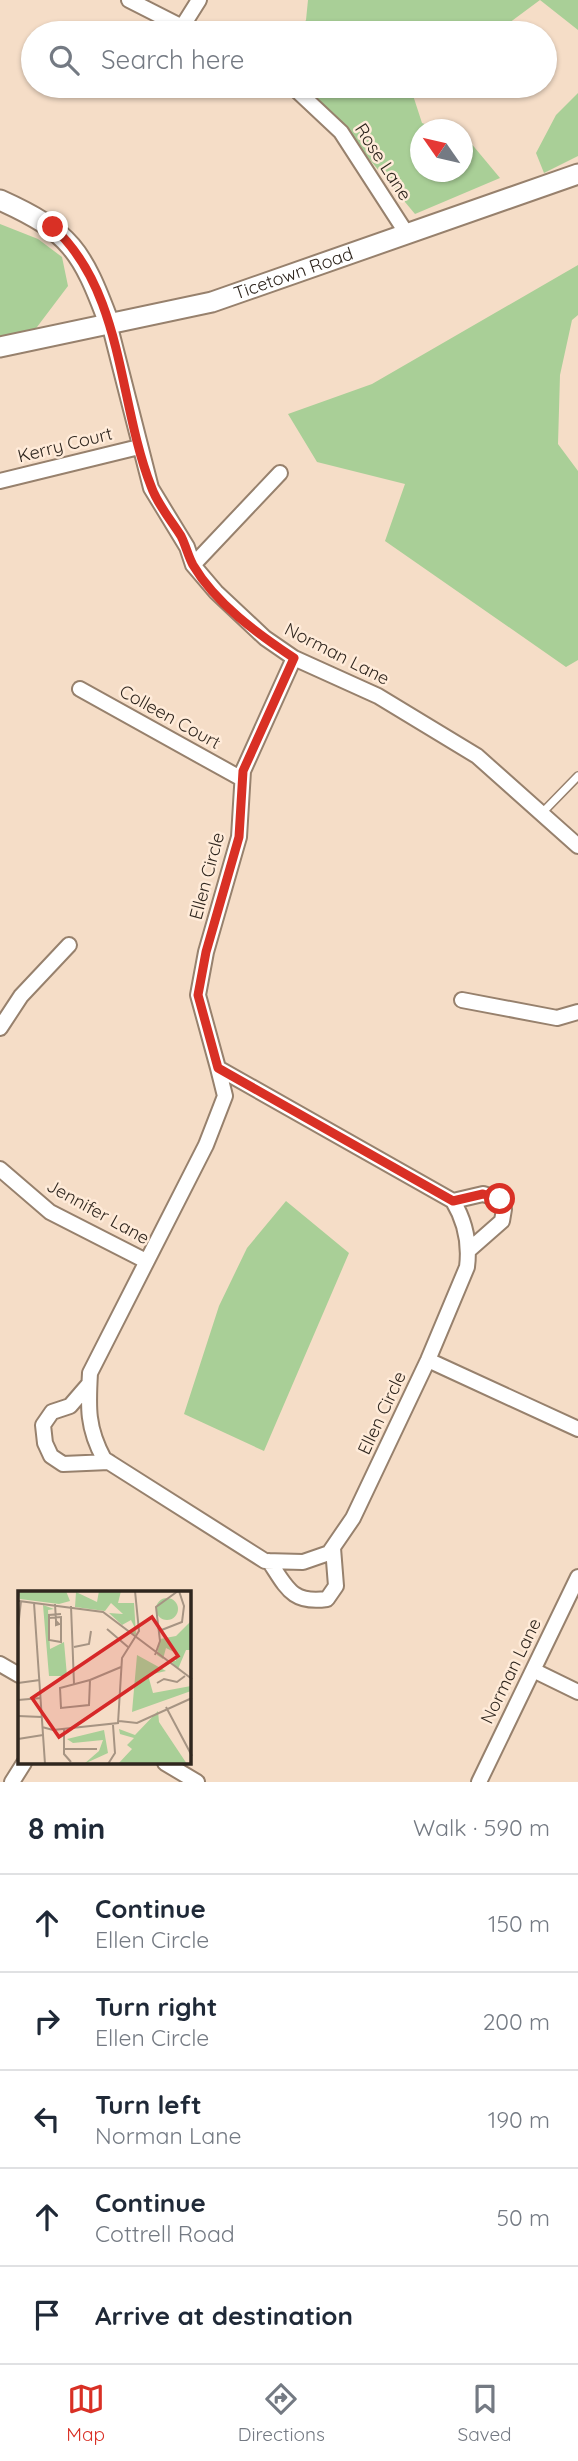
<!DOCTYPE html>
<html lang="en">
<head>
<meta charset="utf-8">
<style>
  :root { --surface:#fff; --page:#f6f6f7; --text:#1f2937; --muted:#747a83; --line:#e0e1e3; --accent:#d93025 }
  body { margin:0; font-family:Quicksand,sans-serif; background:var(--page); color:var(--text) }
  .compass { position:absolute; left:410px; top:119px; width:63px; height:63px; border-radius:50%; background:var(--surface); box-shadow:0 2px 5px #0004; rotate:304deg }
  .stop { position:absolute; width:21px; height:21px; margin:-16px; border:5px solid #d93025; border-radius:50%; background:#fff }
  .stop.end { background:#d93025; border-color:#fff; box-shadow:0 2px 7px #0008 }
  .list { margin:0; padding:0; list-style:none }
  h2 { display:flex; justify-content:space-between; align-items:center; height:91px; margin:0; padding:0 28px; font-size:30px }
  h2 small { font-size:23px; font-weight:400; color:var(--muted) }
  .list li { display:grid; grid-template-columns:46px 1fr auto; gap:21px; align-items:center; box-sizing:border-box; height:98px; padding:0 28px; border-top:2px solid var(--line) }
  .list b { display:block; font-size:26px; white-space:nowrap }
  .list p { margin:0; font-size:23px; white-space:nowrap; color:var(--muted) }
  .list em { font-size:23px; font-style:normal; color:var(--muted) }
  .icon { flex:none; width:38px; height:38px; fill:none; stroke:currentColor; stroke-width:2; stroke-linecap:round; stroke-linejoin:round }
  .map { position:relative; flex:none; width:578px; height:1782px; overflow:hidden }
  .search { position:absolute; background:var(--surface); box-shadow:0 2px 5px #0004; left:21px; right:21px; top:21px; height:77px; display:flex; align-items:center; gap:18px; box-sizing:border-box; padding:0 24px; border-radius:38px; color:var(--muted); font-size:26px }
  .sheet { height:581px; background:var(--surface) }
  nav { display:flex; justify-content:space-around; align-items:center; box-sizing:border-box; height:98px; border-top:2px solid var(--line); background:var(--surface); font-size:19px; color:var(--muted) }
  nav a { display:grid; justify-items:center; gap:4px }
  nav .on { color:var(--accent) }
  .map>svg:first-child { display:block }
  .green { fill:#a9cf97 }
  .lines { fill:none; stroke-linecap:round; stroke-linejoin:round }
  .service-casing { stroke:#97816d; stroke-width:10 }
  .minor-casing { stroke:#97816d; stroke-width:18 }
  .tertiary-casing { stroke:#97816d; stroke-width:23 }
  .service { stroke:#fff; stroke-width:7 }
  .minor { stroke:#fff; stroke-width:14 }
  .tertiary { stroke:#fff; stroke-width:19 }
  .route { stroke:#d93025; stroke-width:9 }
  .labels { text-anchor:middle; stroke-width:5; stroke-linejoin:round; paint-order:stroke }
  .street-label { font-size:18px; fill:#2f261e; stroke:#ffebd9 }
  .inset-road { fill:none; stroke:#a69483; stroke-width:2 }
  .view { fill:#d62828; fill-opacity:0.15; stroke:#d62828; stroke-width:3.5 }
  .inset-edge { fill:none; stroke:#2f261e; stroke-width:3.5 }
</style>
</head>
<body>
<div class="map">
<svg width="578" height="1782" viewBox="0 0 578 1782">
  <rect width="100%" height="100%" fill="#f5ddc7"/>
  <path class="green" d="M308,0H540L509,23L501,33H298L306,20Z
    M540,0H578V30Z
    M300,86H410L422,123L438,129L420,130V172H462L463,139L470,142L500,178L415,214L340,124Z
    M578,93V156L544,173L536,153L556,115Z
    M0,224L38,239L62,257L68,286L34,331L0,339Z
    M578,265V315L572,320L560,375L558,444L578,471V660L566,667L385,541L405,484L317,462L288,414L372,384Z
    M286,1201L349,1253L264,1451L184,1414L219,1306L247,1248Z"/>
  <g class="lines">
    <defs>
      <path id="service" d="M541,814L578,776"/>
      <path id="minor" d="M129,0L194,33
        M182,27L199,0
        M292,86L341,132L407,234
        M109,323L151,488L187,547L193,565L216,592L265,638L294,658L378,696L477,756L578,846
        M0,481L139,447
        M193,565L280,473
        M80,689L242,779
        M462,1000L557,1018L578,1012
        M0,1028L21,996L69,945
        M218,1068L225,1096L206,1145L90,1373C88,1407 87,1428 104,1459L265,1561L303,1562L329,1553L353,1518L428,1360L467,1267C470,1243 465,1221 453,1201L218,1068L198,995L206,952L239,837L243,771L294,658
        M0,1169L50,1212L146,1261
        M453,1201L483,1194L500,1199L504,1209L502,1221L469,1250
        M428,1360L578,1429
        M89,1384L70,1406L52,1412L43,1425L45,1443L51,1456L63,1464L109,1462
        M269,1561C287,1588 292,1604 327,1599L336,1586L333,1548
        M0,1664L19,1675
        M533,1670L578,1692
        M165,1763L197,1782
        M12,1782L24,1763
        M479,1782L578,1577"/>
      <g id="tertiary">
        <path d="M0,200C71,232 82,251 109,323"/>
        <path id="s1" d="M0,347L212,302L578,174"/>
      </g>
    </defs>
    <use href="#service" class="service-casing"/>
    <use href="#minor" class="minor-casing"/>
    <use href="#tertiary" class="tertiary-casing"/>
    <use href="#service" class="service"/>
    <use href="#minor" class="minor"/>
    <use href="#tertiary" class="tertiary"/>
  </g>
  <g class="lines">
    <path class="route" d="M53,227C124,292 118,402 151,486C157,504 171,520 181,536C186,546 188,556 193,565C216,604 258,634 294,658L243,771L239,837L206,952L198,995L218,1068L453,1201L483,1194L500,1199"/>
  </g>
  <g class="labels">
    <g class="street-label">
      <text transform="translate(383 162) rotate(57)" y="6">Rose Lane</text>
      <text dy="6" stroke="none"><textPath href="#s1" startOffset="303">Ticetown Road</textPath></text>
      <text transform="translate(65 445) rotate(-14)" y="6">Kerry Court</text>
      <text transform="translate(337 654) rotate(27)" y="6">Norman Lane</text>
      <text transform="translate(170 717) rotate(29)" y="6">Colleen Court</text>
      <text transform="translate(207 876) rotate(-75)" y="6">Ellen Circle</text>
      <text transform="translate(98 1212) rotate(29)" y="6">Jennifer Lane</text>
      <text transform="translate(382 1413) rotate(-65)" y="6">Ellen Circle</text>
      <text transform="translate(511 1671) rotate(-64)" y="6">Norman Lane</text>
    </g>
  </g>
  <g transform="translate(18 1591)">
    <rect width="173" height="173" fill="#f5ddc7"/>
    <path d="M0,0H48L52,10L41,13L2,8ZM81,0H103L100,12H116L118,44L111,41L117,37L113,29L104,34L91,22L105,23L93,12L87,20L57,16L58,1L79,11ZM138 18a11 11 0 1 1 22 0a11 11 0 1 1-22 0ZM25,14L36,18L30,19L32,58L46,51L49,85H31ZM173,30V59H168L160,78L152,69L158,70V62L148,57L145,68L139,64L142,48L158,45ZM119,64L148,80L130,84L135,102L173,95V100L114,121ZM140,120L141,131L169,173H100L114,158L109,154L116,147L102,143L101,138L117,144ZM86,139L90,162L66,173L81,160L85,149L55,152L49,148Z" fill="#a9cf97"/>
    <path class="inset-road" d="M1,10L85,21L174,88M16,12L27,173M37,13L38,30V34L41,33L38,30M53,15L56,93M31,27L43,26V51L31,49V24L43,23M0,37L3,10M89,38L110,56M141,40L164,31L166,15L161,0M56,56L71,53L73,40M137,64L142,50L138,16L160,0M72,89L42,97L43,117L71,114L72,89L103,76M0,92L22,89M139,92L146,88L159,91L167,85M0,109L23,107M148,116L174,165M0,125L24,126M101,130L119,132L174,107M24,136L35,139L100,132L104,67L121,40L117,0M46,138V163L53,171M0,148L25,144M47,158H79M90,173L97,162L95,134"/>
    <path class="view" d="M134,26L160,65L41,146L14,107Z"/>
    <rect width="173" height="173" class="inset-edge"/>
  </g>
</svg>
<svg class="compass" viewBox="-18 -18 36 36"><path d="M0-13l5 13h-10z" fill="#e53935"/><path d="M0 13l5-13h-10z" fill="#747a83"/></svg>
<div class="stop" style="left:500px;top:1199px"></div>
<div class="stop end" style="left:53px;top:227px"></div>
<div class="search"><svg class="icon" aria-label="search" viewBox="0 0 24 24"><circle cx="10" cy="10" r="6"/><path d="M15 15l6 6"/></svg>Search here</div>
</div>
<section class="sheet">
<h2>8 min<small>Walk · 590 m</small></h2>
<ul class="list">
<li><svg class="icon" aria-label="ahead" viewBox="0 0 24 24"><path d="M12 20V5M6 11l6-6 6 6"/></svg><div><b>Continue</b><p>Ellen Circle</p></div><em>150 m</em></li>
<li><svg class="icon" aria-label="right" viewBox="0 0 24 24"><path d="M7 20v-9h11M14 6l5 5-5 5"/></svg><div><b>Turn right</b><p>Ellen Circle</p></div><em>200 m</em></li>
<li><svg class="icon" aria-label="left" viewBox="0 0 24 24"><path d="M17 20v-9H6M10 6l-5 5 5 5"/></svg><div><b>Turn left</b><p>Norman Lane</p></div><em>190 m</em></li>
<li><svg class="icon" aria-label="ahead" viewBox="0 0 24 24"><path d="M12 20V5M6 11l6-6 6 6"/></svg><div><b>Continue</b><p>Cottrell Road</p></div><em>50 m</em></li>
<li><svg class="icon" aria-label="arrive" viewBox="0 0 24 24"><path d="M6 21V4h12l-3 4 3 4H6"/></svg><div><b>Arrive at destination</b></div></li>
</ul>
</section>
<nav>
<a class="on"><svg class="icon" aria-label="map" viewBox="0 0 24 24"><path d="M3 6l6-2 6 2 6-2v14l-6 2-6-2-6 2zM9 4v14M15 6v14"/></svg>Map</a>
<a><svg class="icon" aria-label="directions" viewBox="0 0 24 24"><path d="M12 3l9 9-9 9-9-9zM9 14v-3h6M13 9l2 2-2 2"/></svg>Directions</a>
<a><svg class="icon" aria-label="saved" viewBox="0 0 24 24"><path d="M7 4h10v16l-5-4-5 4z"/></svg>Saved</a>
</nav>
</body>
</html>
